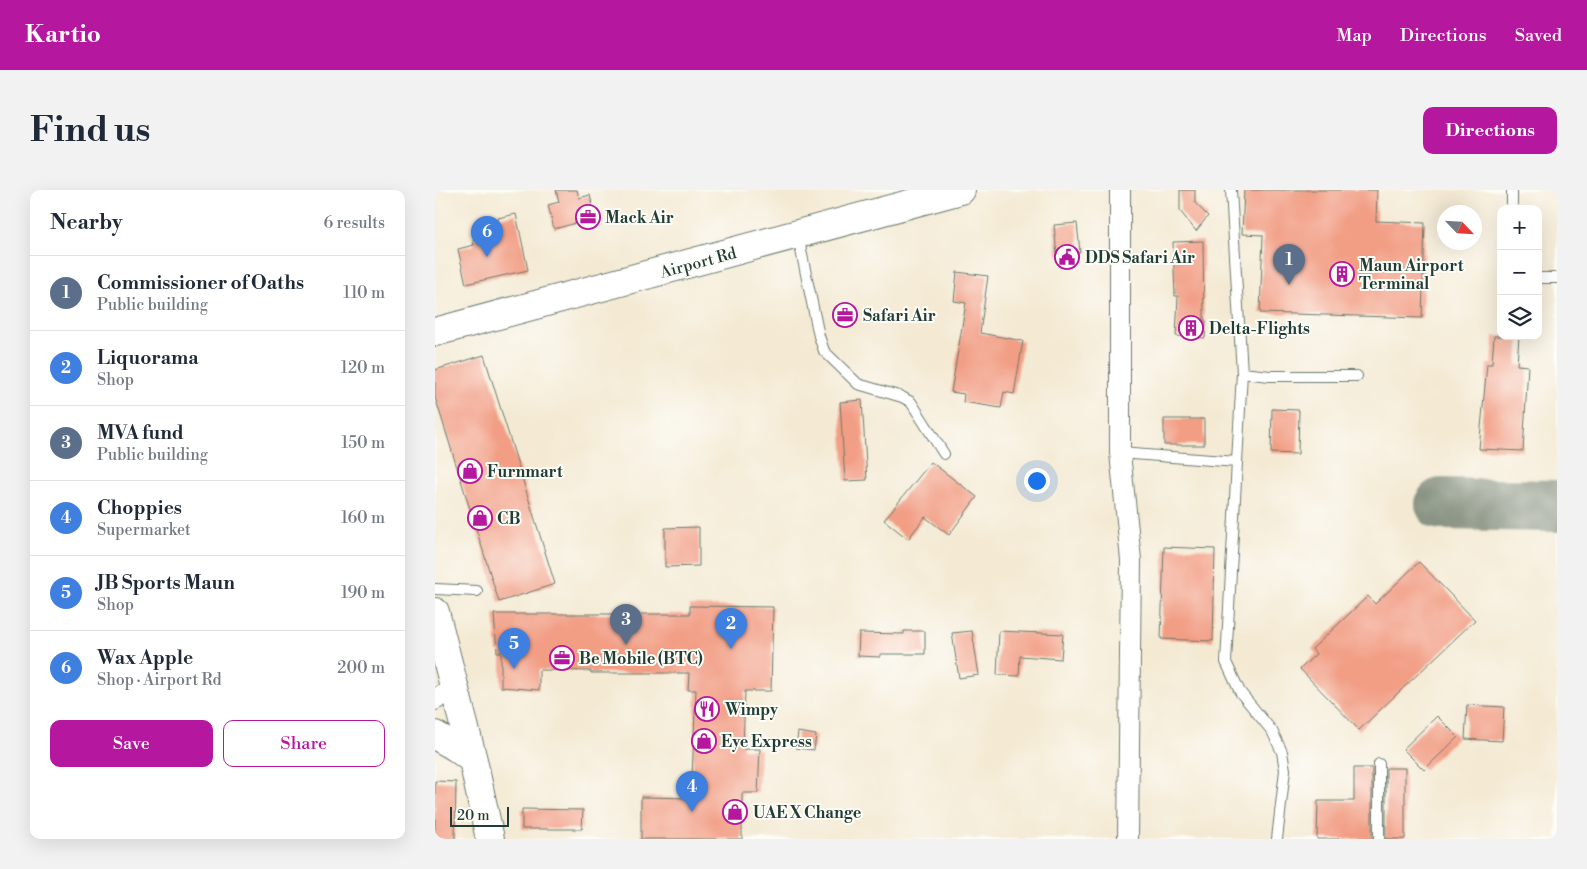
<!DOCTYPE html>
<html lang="en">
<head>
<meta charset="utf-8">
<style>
  :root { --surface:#fff; --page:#f2f2f3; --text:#1f2937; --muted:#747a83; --line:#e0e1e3; --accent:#b5179e }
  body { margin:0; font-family:"Libre Bodoni",serif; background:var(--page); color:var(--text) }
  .controls { position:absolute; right:15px; top:15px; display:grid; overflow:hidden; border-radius:10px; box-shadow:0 5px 20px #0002 }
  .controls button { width:45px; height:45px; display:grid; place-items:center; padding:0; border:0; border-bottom:1px solid var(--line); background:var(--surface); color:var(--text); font:25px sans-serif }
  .compass { position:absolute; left:1002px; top:15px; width:45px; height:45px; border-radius:50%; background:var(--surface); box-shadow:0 5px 20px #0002; rotate:115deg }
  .scale { position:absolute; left:15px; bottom:12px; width:59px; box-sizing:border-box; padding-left:5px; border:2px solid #1f3d34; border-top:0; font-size:14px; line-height:18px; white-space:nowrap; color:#1f3d34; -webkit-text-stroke:4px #fdfcf7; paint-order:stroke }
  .you { position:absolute; left:601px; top:290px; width:18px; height:18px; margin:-12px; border:4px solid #fff; border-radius:50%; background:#1a73e8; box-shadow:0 0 0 8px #1a73e833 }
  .badge { display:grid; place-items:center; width:32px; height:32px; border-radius:50%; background:var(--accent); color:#fff; font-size:16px; font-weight:700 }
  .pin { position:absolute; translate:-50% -41px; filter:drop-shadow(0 1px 2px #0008) }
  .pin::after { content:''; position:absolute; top:26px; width:18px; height:15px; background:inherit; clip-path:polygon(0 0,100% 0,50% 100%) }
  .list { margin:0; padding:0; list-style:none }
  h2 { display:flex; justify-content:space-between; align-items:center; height:65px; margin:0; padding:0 20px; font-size:21px }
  h2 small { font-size:16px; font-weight:400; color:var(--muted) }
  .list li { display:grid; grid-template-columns:32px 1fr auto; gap:15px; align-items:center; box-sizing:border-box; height:75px; padding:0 20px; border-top:1px solid var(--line) }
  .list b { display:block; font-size:19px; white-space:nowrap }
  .list p { margin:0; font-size:16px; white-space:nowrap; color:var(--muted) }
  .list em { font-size:16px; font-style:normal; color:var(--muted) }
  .actions { display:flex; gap:10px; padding:15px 20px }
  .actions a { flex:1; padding:11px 0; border:1px solid var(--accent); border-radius:10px; text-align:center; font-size:18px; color:var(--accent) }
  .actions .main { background:var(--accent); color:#fff }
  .icon { flex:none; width:28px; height:28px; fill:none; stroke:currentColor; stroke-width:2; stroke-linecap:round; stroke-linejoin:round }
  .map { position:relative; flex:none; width:1122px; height:649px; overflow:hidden; border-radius:10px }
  header { display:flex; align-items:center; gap:30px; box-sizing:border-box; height:70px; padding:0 25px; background:var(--accent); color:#fff }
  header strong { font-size:24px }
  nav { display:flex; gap:28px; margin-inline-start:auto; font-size:18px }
  .intro { display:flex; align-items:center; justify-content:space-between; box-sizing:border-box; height:120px; padding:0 30px }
  h1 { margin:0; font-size:35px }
  .button { padding:12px 22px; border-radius:10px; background:var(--accent); color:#fff; font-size:18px; font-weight:700 }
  main { display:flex; gap:30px; padding:0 30px }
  aside { flex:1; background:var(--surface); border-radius:10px; box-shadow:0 5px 20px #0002 }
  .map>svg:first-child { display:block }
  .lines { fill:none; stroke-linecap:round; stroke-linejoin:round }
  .taxiway { stroke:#8a9484; stroke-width:52 }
  .building { fill:#f29e85 }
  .lane-casing { stroke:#6a7a6c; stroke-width:12 }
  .street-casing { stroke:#6a7a6c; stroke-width:22 }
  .secondary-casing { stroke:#6a7a6c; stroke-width:30 }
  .lane { stroke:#fff; stroke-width:10 }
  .street { stroke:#fff; stroke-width:20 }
  .secondary { stroke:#fff; stroke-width:28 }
  .labels { text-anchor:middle; stroke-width:4; stroke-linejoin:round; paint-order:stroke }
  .poi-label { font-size:16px; font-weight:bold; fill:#1f3d34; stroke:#fdfcf7; text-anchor:start }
  .street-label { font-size:16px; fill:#1f3d34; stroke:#fdfcf7 }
</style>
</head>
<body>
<header>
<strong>Kartio</strong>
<nav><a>Map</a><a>Directions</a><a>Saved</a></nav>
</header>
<div class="intro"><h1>Find us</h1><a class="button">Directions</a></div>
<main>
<aside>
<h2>Nearby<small>6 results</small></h2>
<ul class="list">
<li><span class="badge" style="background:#5c6f8a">1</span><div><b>Commissioner of Oaths</b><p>Public building</p></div><em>110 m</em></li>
<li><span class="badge" style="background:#3f7fe0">2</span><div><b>Liquorama</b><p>Shop</p></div><em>120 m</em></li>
<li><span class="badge" style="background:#5c6f8a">3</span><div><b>MVA fund</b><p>Public building</p></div><em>150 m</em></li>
<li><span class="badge" style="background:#3f7fe0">4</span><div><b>Choppies</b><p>Supermarket</p></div><em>160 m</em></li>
<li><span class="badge" style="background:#3f7fe0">5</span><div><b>JB Sports Maun</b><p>Shop</p></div><em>190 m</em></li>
<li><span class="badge" style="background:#3f7fe0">6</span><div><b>Wax Apple</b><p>Shop · Airport Rd</p></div><em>200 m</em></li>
</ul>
<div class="actions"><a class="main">Save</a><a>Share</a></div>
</aside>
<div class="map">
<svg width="1122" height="649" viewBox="0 0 1122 649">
  <rect width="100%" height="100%" fill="#fdfcf7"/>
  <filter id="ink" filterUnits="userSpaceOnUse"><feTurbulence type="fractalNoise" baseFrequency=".02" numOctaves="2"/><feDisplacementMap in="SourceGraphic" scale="10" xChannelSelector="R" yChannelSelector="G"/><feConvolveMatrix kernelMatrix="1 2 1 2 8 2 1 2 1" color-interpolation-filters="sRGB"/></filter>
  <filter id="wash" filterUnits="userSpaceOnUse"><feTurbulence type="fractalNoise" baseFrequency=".0096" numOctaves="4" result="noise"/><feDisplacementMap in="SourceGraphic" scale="20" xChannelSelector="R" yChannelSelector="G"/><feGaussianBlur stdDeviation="1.12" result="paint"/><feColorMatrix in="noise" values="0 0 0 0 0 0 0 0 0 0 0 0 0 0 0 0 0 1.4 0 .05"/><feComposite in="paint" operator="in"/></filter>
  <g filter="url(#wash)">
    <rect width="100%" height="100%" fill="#f4ead4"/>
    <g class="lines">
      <path class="taxiway" d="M1006,314L1122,316"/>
    </g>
    <g id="blocks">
      <path class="building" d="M121,0H142L144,8L155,5L160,28L119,39L113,15L124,12Z
        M745,0H760V13L773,26L761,41L745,21Z
        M809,0H942L941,31L990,33L987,128L825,123L828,45L807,44Z
        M81,24L93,80L31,94L23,59L39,55L38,49L51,46L49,39L65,36L63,28Z
        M642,33L645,62L622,65L619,35Z
        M768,51L769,130L771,131L770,148L741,146L743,106H740L738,52Z
        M522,82L553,86L545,143L588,151L579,204L569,202L566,218L528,212L529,204L516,202L531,113L519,111Z
        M1059,146H1084L1082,175L1093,176L1088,261L1044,259L1052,174H1057Z
        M49,165L120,394L64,412L0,207V180Z
        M427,210L432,290L410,291L405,212Z
        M837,219L864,220L863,264L836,263Z
        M729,229H769V255H729Z
        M496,272L542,307L514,345L490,327L473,349L449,330Z
        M264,337V376L230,377V338Z
        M729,357L780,359L778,451L726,449Z
        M984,372L1040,430L924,540L865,479L881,464L877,459L933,406L940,414Z
        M255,416L338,417L336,501H310L308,559H325L323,603H307V649H206V607L256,608L261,500H253L254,483H156V481L104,480V500L66,497V462H62L59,424H255Z
        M469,441H490V464H445V467L423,466L424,443L469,444Z
        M537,441L544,485L524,488L517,443Z
        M564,441L628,444L626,469L585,466L584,486L562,485Z
        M1032,515L1069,517L1067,551L1030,549Z
        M1002,526L1023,547L989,580L968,559Z
        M363,542L381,545L379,560L361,558Z
        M919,578H937V649H882L883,611H919Z
        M951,578H970V649H951Z
        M0,591L21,592L20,649H0Z
        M87,619L148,620L147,639H87Z"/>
    </g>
  </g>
  <g filter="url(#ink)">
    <use href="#blocks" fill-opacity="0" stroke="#6a7a6c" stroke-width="1"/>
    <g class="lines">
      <defs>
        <path id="lane" d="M1077,19V0
          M363,46L384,146L389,161L423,194L467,207L476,212L509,264
          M1103,88H1122
          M807,183L835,186H922
          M685,263L802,272L807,183L796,0
          M802,272L791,472L805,502L837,541L847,562L850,580L842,649
          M0,399L42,401
          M944,649V574"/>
        <path id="street" d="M685,0V263L696,370L693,649
          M0,510L19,496"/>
        <path id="secondary" d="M0,142L526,0
          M0,422L38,570L55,649
          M0,545L22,558L38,570"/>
      </defs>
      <use href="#lane" class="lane-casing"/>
      <use href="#street" class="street-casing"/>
      <use href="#secondary" class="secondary-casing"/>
      <use href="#lane" class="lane"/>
      <use href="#street" class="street"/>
      <use href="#secondary" class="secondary"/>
    </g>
  </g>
  <defs>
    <symbol id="office-ring" viewBox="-11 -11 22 22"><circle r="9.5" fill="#fdfcf7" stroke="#b5179e" stroke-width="1.5"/><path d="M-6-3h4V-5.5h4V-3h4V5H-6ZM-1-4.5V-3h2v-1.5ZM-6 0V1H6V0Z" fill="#b5179e"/></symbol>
    <symbol id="civic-ring" viewBox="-11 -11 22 22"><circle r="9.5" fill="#fdfcf7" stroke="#b5179e" stroke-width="1.5"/><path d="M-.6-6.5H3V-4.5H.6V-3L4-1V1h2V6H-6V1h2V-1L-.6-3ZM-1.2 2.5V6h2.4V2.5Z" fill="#b5179e"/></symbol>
    <symbol id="building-ring" viewBox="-11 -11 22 22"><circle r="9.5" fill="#fdfcf7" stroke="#b5179e" stroke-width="1.5"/><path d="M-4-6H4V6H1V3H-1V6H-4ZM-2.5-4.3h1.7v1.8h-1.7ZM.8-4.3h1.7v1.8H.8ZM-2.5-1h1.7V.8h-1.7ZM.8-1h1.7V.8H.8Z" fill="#b5179e"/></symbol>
    <symbol id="shop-ring" viewBox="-11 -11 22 22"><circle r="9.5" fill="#fdfcf7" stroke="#b5179e" stroke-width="1.5"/><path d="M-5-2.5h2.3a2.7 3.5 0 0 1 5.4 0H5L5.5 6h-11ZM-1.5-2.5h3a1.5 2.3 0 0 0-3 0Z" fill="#b5179e"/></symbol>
    <symbol id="restaurant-ring" viewBox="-11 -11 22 22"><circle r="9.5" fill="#fdfcf7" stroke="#b5179e" stroke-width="1.5"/><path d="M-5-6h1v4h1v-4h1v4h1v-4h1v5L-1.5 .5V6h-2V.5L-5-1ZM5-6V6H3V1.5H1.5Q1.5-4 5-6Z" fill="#b5179e"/></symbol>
  </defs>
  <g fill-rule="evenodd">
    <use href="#office-ring" x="139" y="13" width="28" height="28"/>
    <use href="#civic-ring" x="618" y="53" width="28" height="28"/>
    <use href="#building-ring" x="893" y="70" width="28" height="28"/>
    <use href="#office-ring" x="396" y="111" width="28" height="28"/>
    <use href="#building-ring" x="742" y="124" width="28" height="28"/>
    <use href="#shop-ring" x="21" y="267" width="28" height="28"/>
    <use href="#shop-ring" x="31" y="314" width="28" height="28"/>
    <use href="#office-ring" x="113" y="454" width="28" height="28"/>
    <use href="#restaurant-ring" x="258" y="505" width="28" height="28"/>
    <use href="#shop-ring" x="255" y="537" width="28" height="28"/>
    <use href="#shop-ring" x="286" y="608" width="28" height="28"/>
  </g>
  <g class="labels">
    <g class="poi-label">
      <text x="170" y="33">Mack Air</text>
      <text x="650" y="73">DDS Safari Air</text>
      <text x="924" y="81">Maun Airport<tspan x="924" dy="18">Terminal</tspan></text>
      <text x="428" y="131">Safari Air</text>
      <text x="774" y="144">Delta-Flights</text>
      <text x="52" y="287">Furnmart</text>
      <text x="62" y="334">CB</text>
      <text x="144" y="474">Be Mobile (BTC)</text>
      <text x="290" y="525">Wimpy</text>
      <text x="286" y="557">Eye Express</text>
      <text x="318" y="628">UAE X Change</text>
    </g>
    <g class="street-label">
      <text transform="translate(263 72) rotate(-15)" y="6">Airport Rd</text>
    </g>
  </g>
</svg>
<div class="controls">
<button>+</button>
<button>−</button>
<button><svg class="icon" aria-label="layers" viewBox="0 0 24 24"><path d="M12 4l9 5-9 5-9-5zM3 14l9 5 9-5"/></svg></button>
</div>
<svg class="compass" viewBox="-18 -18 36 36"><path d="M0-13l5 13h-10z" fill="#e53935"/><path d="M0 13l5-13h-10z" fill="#747a83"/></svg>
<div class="scale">20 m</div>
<div class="you"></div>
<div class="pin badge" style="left:854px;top:95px;background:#5c6f8a">1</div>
<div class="pin badge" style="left:296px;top:459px;background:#3f7fe0">2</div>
<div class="pin badge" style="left:191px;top:455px;background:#5c6f8a">3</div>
<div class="pin badge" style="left:257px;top:622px;background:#3f7fe0">4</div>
<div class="pin badge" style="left:79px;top:479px;background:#3f7fe0">5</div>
<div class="pin badge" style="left:52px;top:67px;background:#3f7fe0">6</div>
</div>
</main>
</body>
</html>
